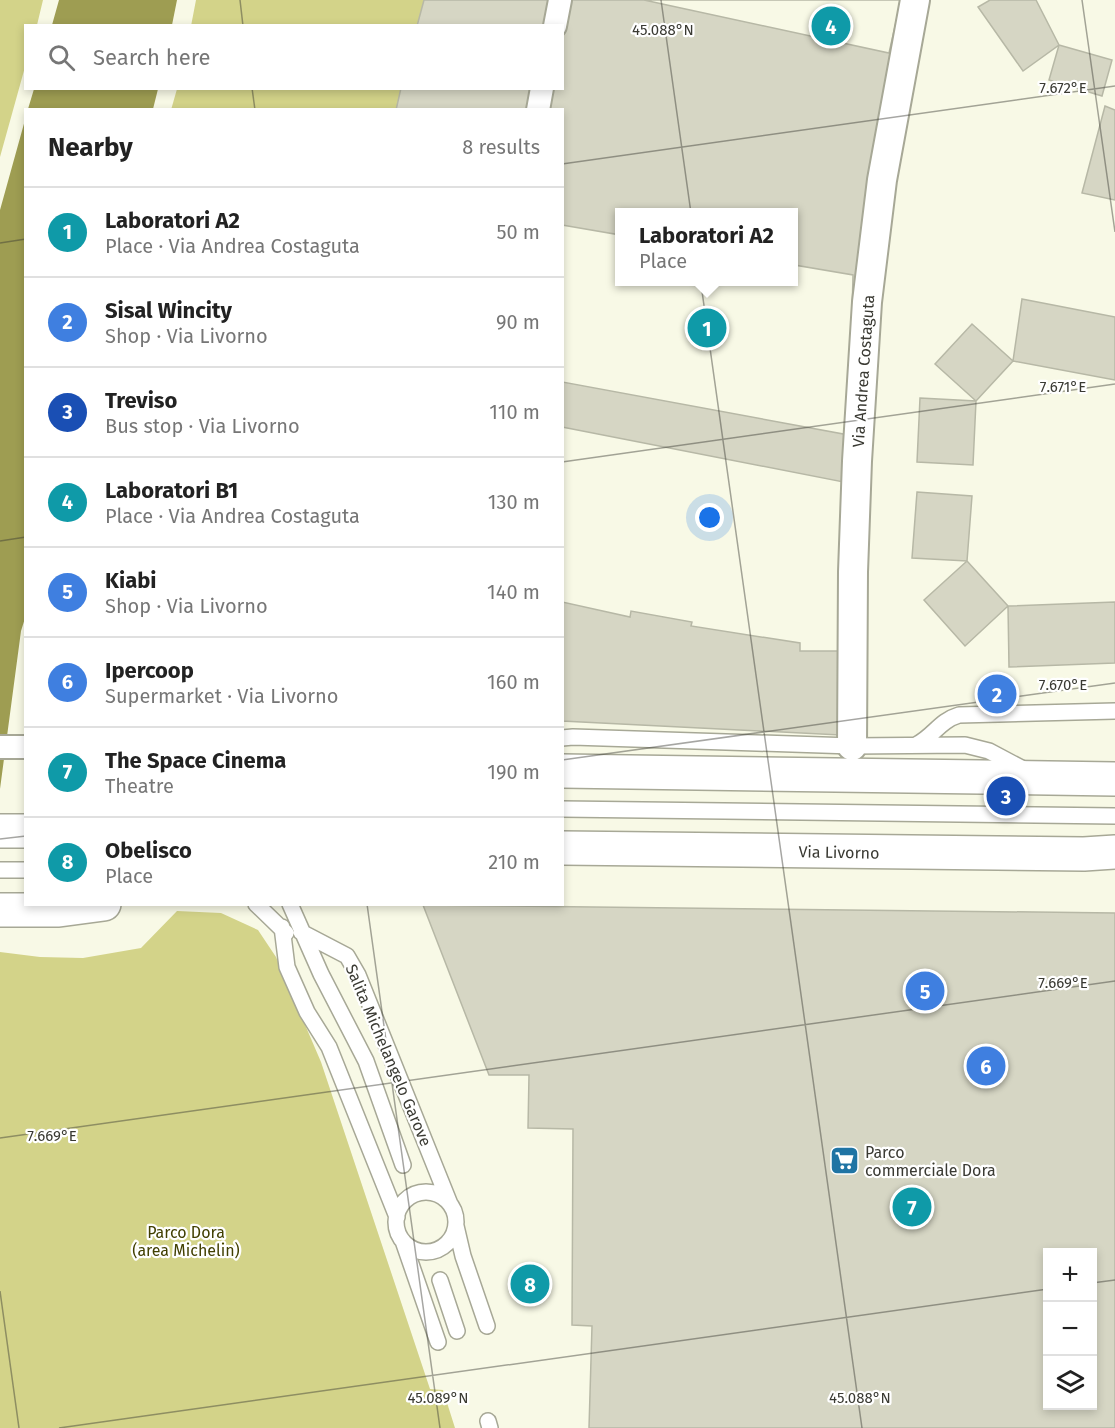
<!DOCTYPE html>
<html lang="en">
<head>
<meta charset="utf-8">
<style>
  :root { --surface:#fff; --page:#f2f2f2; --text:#222; --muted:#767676; --line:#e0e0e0; --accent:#1f74a4 }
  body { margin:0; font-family:"Fira Sans",sans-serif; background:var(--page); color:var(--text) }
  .controls { position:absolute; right:18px; bottom:18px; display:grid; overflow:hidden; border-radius:0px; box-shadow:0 3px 9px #0003 }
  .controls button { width:54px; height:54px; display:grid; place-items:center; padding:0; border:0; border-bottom:2px solid var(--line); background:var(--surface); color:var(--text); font:30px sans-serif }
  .you { position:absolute; left:710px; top:518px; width:21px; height:21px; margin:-15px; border:4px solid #fff; border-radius:50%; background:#1a73e8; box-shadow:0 0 0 9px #1a73e833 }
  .badge { display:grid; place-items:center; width:39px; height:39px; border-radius:50%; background:var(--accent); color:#fff; font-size:20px; font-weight:700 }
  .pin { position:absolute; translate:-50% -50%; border:3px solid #fff; box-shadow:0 2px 6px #0006 }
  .popup { position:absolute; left:615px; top:208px; width:183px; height:78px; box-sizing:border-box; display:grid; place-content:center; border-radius:0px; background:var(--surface); filter:drop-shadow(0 2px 4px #0005); font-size:20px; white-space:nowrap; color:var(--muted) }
  .popup b { font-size:22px; color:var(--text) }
  .popup::after { content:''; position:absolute; left:50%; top:100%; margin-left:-12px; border:12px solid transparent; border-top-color:var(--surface) }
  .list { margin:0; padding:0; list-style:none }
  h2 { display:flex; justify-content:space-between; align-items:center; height:78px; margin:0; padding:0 24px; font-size:26px }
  h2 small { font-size:20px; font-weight:400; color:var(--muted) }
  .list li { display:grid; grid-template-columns:39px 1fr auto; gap:18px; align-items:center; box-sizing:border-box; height:90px; padding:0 24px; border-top:2px solid var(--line) }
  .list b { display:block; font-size:22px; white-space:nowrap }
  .list p { margin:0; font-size:20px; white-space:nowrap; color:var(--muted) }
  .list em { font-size:20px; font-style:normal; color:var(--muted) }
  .icon { flex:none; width:33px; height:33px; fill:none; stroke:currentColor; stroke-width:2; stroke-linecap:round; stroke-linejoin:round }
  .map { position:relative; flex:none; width:1115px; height:1428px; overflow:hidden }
  .search { position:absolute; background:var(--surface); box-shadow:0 3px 9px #0003; left:24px; top:24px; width:540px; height:66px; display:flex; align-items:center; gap:15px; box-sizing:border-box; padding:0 21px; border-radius:0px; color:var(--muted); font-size:22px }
  .panel { position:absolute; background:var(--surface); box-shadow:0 3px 9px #0003; left:24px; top:108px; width:540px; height:798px; border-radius:0px }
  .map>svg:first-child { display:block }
  .green { fill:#d3d389 }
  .water { fill:#9e9d52 }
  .building { fill:#d6d6c4; stroke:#b7b8a6; stroke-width:1.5; fill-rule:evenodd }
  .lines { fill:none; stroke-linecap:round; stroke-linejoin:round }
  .service-casing { stroke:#a7a896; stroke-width:18 }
  .pedestrian-casing { stroke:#a7a896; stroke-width:26 }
  .minor-casing { stroke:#a7a896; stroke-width:32 }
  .secondary-casing { stroke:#a7a896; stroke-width:36 }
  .service { stroke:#fff; stroke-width:15 }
  .pedestrian { stroke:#fff; stroke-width:22 }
  .minor { stroke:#fff; stroke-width:28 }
  .secondary { stroke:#fff; stroke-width:33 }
  .ticks { fill:none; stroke:#3a3a33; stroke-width:1.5; stroke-opacity:0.45 }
  .labels { text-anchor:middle; stroke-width:4.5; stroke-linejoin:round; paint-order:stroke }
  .street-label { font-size:16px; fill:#3a3a33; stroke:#fff }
  .poi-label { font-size:16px; fill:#3a3a33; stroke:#fff; text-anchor:start }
  .park-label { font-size:16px; fill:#413f01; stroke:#fff }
  .ticks-label { font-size:15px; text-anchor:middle; fill:#3a3a33; stroke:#fff; stroke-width:4.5; stroke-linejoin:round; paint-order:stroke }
</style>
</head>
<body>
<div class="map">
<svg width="1115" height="1428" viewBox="0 0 1115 1428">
  <rect width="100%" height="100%" fill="#f8f9e6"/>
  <path class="green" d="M0,0H43L37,25L26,26L25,67L0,157Z
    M196,0H425L419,25L191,26Z
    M177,89H405L400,109L171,110Z
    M177,911L221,913L258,930L276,957L321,1062L430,1389L443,1390L455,1428H0V952L40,957L83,958L141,948Z"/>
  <path class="water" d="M59,0H177L172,25H52Z
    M34,89V88L158,89L153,109H28Z
    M25,120L26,615L21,631L0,789V210Z"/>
  <path class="building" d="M424,0H907L840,735L562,721V110H396L401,88H562V26H417ZM620,212H794V282H620Z
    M644,0H901L889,53Z
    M990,0H1036L1059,45L1023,71L978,7Z
    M1059,45L1112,60L1102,96L1049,80Z
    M1105,106L1115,110V200L1082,193Z
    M562,225L620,235V282H794V265L853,275L849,435L562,382Z
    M1022,299L1115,317V380L1013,361Z
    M972,324L1013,361L976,401L935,364Z
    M920,398L976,401L973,465L917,462Z
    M562,427L844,482L841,651H800V643L691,626L692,622L631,611L630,617L562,602Z
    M917,492L972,496L967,561L912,558Z
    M967,561L1008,606L965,646L924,600Z
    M1115,602V663L1009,667L1008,606Z
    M423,905L1115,913V1428H589L592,1326L572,1325L573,1129L528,1128L529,1075H489ZM1048,1252H1092V1406H1048Z"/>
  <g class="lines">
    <defs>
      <path id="service" d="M562,738L573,737L852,746L965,745L989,751L1025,770
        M916,745C934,736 939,721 959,715L1115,711
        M562,809L1115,816
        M0,870H26
        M256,904L286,933
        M290,904L321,974L366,1061L403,1165
        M282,927L287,967L307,1012L329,1047L397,1217
        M301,932L347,956L358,975L450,1204
        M396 1222a30 30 0 1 1 60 0a30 30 0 1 1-60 0Z
        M456,1226L463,1256L487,1326
        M403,1241L438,1342
        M440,1280L457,1331
        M488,1421L490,1428"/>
      <path id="pedestrian" d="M555,26L560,0
        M538,110L542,88
        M0,747H26"/>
      <path id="minor" d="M852,746L853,572L857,461L867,302L882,180L915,0"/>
      <path id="secondary" d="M562,771L1115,779
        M0,831H26
        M562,848L1084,854L1115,852
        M0,910H59L104,904"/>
    </defs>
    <use href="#service" class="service-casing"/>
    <use href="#pedestrian" class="pedestrian-casing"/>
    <use href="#minor" class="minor-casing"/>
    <use href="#secondary" class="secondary-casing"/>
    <use href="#service" class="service"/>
    <use href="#pedestrian" class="pedestrian"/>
    <use href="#minor" class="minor"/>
    <use href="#secondary" class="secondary"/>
  </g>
  <path class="ticks" d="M240,0L243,26M661,0L862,1428M1082,0L1115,232M252,88L255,110M562,164L1115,86M0,243L26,239M562,462L1115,384M0,541L26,537M562,760L1115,683M0,839L26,836M367,904L440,1428M0,1138L1115,981M1092,1283L1115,1280M0,1291L19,1428M59,1428L1048,1289"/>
  <defs>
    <symbol id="supermarket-square" viewBox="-11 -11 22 22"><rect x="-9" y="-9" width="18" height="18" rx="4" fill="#1f74a4" stroke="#fff"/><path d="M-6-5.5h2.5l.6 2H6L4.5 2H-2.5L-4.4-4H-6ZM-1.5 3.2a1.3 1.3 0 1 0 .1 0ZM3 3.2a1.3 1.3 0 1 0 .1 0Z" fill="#fff"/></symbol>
  </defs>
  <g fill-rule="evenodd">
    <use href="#supermarket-square" x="828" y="1144" width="33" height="33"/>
  </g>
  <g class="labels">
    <g class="street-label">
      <text transform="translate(863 371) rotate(-86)" y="6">Via Andrea Costaguta</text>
      <text transform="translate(839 852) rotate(1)" y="6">Via Livorno</text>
      <text transform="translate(389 1055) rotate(67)" y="6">Salita Michelangelo Garove</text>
    </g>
    <g class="poi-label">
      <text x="865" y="1158">Parco<tspan x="865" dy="18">commerciale Dora</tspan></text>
    </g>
    <g class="park-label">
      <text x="186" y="1238">Parco Dora<tspan x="186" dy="18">(area Michelin)</tspan></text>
    </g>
  </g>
  <g class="ticks-label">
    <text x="663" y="35">45.088°N</text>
    <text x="1063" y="93">7.672°E</text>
    <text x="1063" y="392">7.671°E</text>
    <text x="1063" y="690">7.670°E</text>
    <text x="1063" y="988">7.669°E</text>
    <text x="52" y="1141">7.669°E</text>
    <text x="438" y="1403">45.089°N</text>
    <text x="860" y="1403">45.088°N</text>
  </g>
</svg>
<div class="controls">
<button>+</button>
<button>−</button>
<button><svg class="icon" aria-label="layers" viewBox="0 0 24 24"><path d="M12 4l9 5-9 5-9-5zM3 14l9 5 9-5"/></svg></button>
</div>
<div class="you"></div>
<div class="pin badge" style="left:707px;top:328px;background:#0f9aa8">1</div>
<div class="popup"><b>Laboratori A2</b>Place</div>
<div class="pin badge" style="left:997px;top:694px;background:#3f7fe0">2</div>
<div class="pin badge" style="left:1006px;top:796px;background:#1a4fb4">3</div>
<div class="pin badge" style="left:831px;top:26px;background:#0f9aa8">4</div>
<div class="pin badge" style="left:925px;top:991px;background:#3f7fe0">5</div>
<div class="pin badge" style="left:986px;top:1066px;background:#3f7fe0">6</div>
<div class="pin badge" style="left:912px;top:1207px;background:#0f9aa8">7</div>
<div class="pin badge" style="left:530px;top:1284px;background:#0f9aa8">8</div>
<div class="search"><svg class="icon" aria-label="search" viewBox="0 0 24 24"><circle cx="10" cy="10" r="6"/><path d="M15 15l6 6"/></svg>Search here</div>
<section class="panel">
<h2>Nearby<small>8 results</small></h2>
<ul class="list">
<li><span class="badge" style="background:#0f9aa8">1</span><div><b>Laboratori A2</b><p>Place · Via Andrea Costaguta</p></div><em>50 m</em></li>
<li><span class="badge" style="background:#3f7fe0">2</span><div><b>Sisal Wincity</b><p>Shop · Via Livorno</p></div><em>90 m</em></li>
<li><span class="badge" style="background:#1a4fb4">3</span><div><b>Treviso</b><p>Bus stop · Via Livorno</p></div><em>110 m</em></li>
<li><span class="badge" style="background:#0f9aa8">4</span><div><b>Laboratori B1</b><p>Place · Via Andrea Costaguta</p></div><em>130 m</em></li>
<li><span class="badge" style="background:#3f7fe0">5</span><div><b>Kiabi</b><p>Shop · Via Livorno</p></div><em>140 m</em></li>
<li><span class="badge" style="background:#3f7fe0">6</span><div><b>Ipercoop</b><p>Supermarket · Via Livorno</p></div><em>160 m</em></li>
<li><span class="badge" style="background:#0f9aa8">7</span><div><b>The Space Cinema</b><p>Theatre</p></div><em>190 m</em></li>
<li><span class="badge" style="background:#0f9aa8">8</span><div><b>Obelisco</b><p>Place</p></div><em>210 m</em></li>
</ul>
</section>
</div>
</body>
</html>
